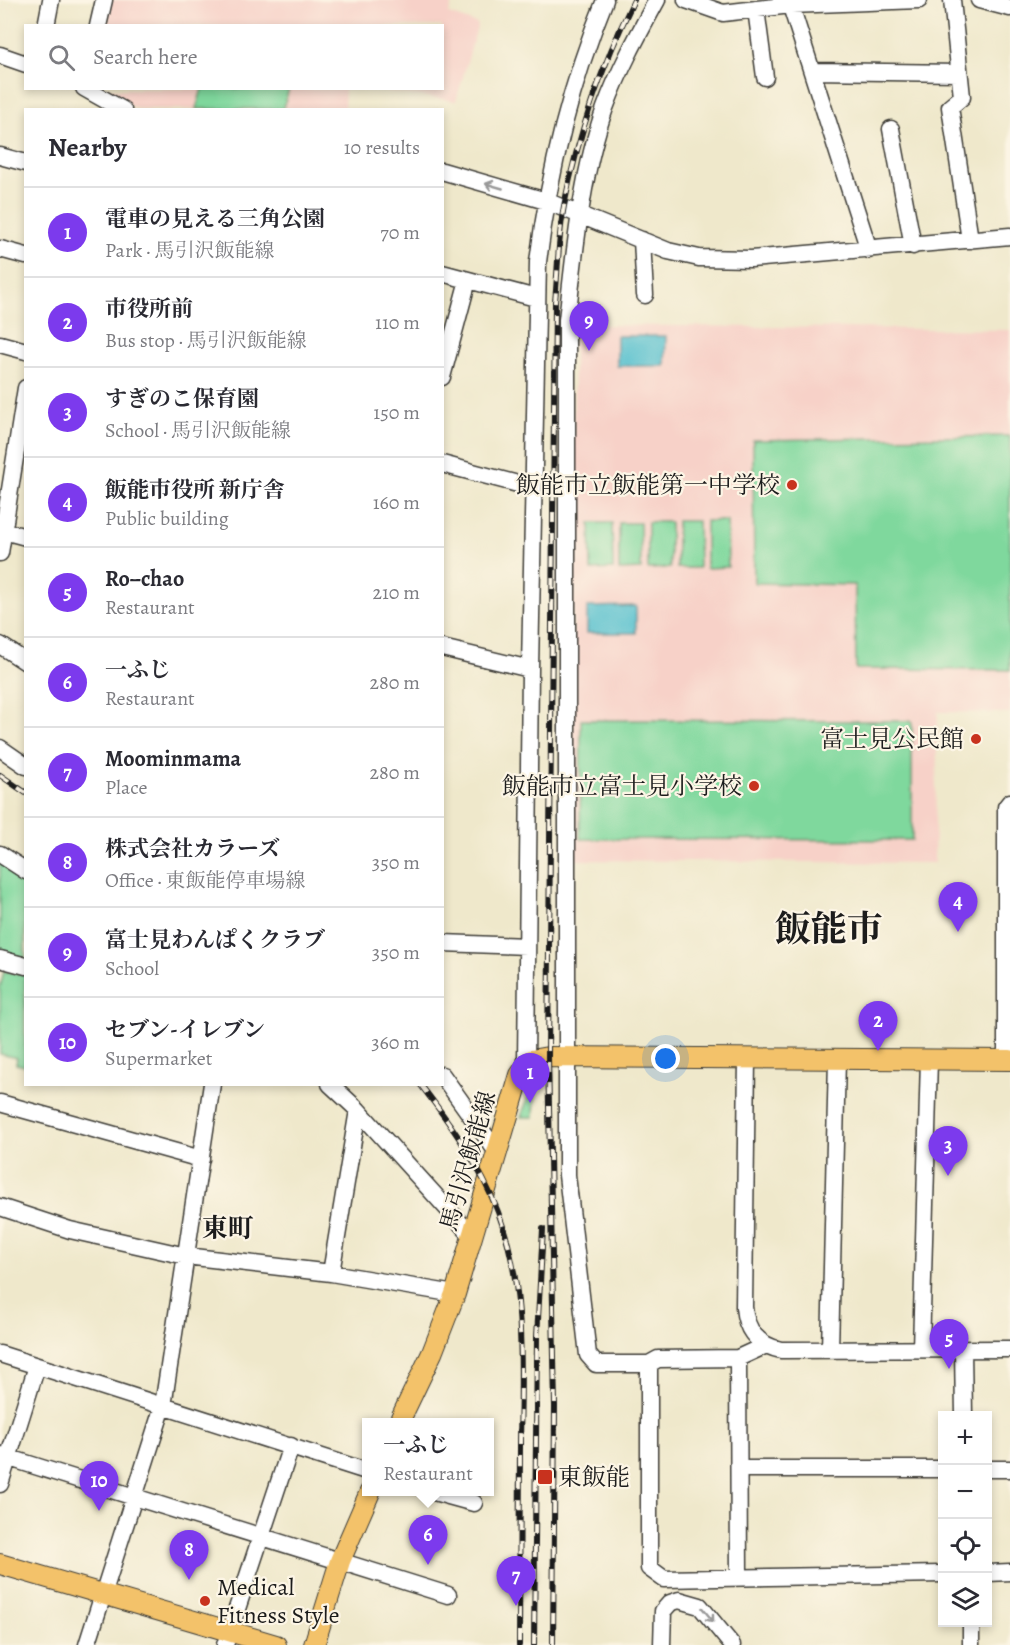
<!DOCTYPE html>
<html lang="en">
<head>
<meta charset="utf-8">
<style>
  :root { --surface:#fff; --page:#f2f2f3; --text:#2b2b33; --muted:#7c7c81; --line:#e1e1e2; --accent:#7c3aed }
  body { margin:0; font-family:Alegreya,"Noto Serif JP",serif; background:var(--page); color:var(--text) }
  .controls { position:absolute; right:18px; bottom:18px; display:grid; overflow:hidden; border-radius:0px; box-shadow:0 3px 9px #0003 }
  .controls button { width:54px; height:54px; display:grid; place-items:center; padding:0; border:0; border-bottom:2px solid var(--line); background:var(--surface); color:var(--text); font:30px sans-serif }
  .you { position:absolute; left:666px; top:1059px; width:21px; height:21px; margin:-15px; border:4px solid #fff; border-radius:50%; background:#1a73e8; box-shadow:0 0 0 9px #1a73e833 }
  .badge { display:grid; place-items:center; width:39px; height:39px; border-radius:50%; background:var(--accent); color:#fff; font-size:20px; font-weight:700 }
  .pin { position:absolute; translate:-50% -50px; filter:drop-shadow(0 2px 3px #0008) }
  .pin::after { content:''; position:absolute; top:32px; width:21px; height:18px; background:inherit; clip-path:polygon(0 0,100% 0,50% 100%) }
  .popup { position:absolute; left:362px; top:1418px; width:132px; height:78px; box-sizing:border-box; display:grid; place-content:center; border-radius:0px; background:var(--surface); filter:drop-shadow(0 2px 4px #0005); font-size:20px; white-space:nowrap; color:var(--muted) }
  .popup b { font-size:22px; color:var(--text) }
  .popup::after { content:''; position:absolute; left:50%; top:100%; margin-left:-12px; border:12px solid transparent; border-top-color:var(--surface) }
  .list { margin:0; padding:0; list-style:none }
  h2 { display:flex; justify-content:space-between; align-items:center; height:78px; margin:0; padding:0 24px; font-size:26px }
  h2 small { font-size:20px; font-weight:400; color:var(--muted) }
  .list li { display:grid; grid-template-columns:39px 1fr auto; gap:18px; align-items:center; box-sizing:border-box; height:90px; padding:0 24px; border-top:2px solid var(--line) }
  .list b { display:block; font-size:22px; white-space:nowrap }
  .list p { margin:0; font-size:20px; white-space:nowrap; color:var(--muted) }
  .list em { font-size:20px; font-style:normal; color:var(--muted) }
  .icon { flex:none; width:33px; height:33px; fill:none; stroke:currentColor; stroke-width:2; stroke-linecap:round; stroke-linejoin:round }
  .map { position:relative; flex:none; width:1010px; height:1645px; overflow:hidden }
  .search { position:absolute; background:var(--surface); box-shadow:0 3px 9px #0003; left:24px; top:24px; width:420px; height:66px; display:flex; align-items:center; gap:15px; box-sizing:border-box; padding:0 21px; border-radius:0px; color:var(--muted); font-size:22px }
  .panel { position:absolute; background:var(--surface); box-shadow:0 3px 9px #0003; left:24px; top:108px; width:420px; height:978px; border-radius:0px }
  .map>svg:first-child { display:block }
  .built { fill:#f7d1c8 }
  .green { fill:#7fd89d; stroke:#4e7a5c; stroke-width:1.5 }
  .water { fill:#53bfce; stroke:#386e75; stroke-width:1.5 }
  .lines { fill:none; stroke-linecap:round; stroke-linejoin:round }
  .minor-casing { stroke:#3c3b36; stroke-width:19 }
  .major-casing { stroke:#3c3b36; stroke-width:22 }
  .minor { stroke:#fff; stroke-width:16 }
  .major { stroke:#f3c26a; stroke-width:20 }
  .rail-casing { stroke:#1c1c1c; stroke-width:6 }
  .rail { stroke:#fcf5e5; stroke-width:4; stroke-dasharray:11; stroke-linecap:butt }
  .oneway { stroke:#999 }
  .poi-dot { fill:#c8321e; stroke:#fcf5e5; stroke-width:2 }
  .labels { text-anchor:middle; stroke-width:4.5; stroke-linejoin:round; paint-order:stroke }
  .poi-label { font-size:24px; fill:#1c1c1c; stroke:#fcf5e5; text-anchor:end }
  .street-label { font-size:24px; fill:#1c1c1c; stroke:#fcf5e5 }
  .neighbourhood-label { font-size:26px; font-weight:bold; fill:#1c1c1c; stroke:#fcf5e5 }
  .town-label { font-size:36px; font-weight:bold; fill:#1c1c1c; stroke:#fcf5e5 }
</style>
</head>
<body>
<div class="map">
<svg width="1010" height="1645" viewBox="0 0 1010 1645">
  <rect width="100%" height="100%" fill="#fcf5e5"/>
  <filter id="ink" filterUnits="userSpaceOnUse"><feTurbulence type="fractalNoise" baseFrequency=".0167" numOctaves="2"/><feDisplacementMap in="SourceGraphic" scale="12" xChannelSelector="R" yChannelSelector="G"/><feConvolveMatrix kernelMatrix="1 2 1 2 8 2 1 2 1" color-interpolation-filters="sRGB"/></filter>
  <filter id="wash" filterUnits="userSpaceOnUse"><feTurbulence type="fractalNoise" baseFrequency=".008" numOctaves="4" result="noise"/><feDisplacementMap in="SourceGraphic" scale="24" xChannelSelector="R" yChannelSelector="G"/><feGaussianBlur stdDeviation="1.35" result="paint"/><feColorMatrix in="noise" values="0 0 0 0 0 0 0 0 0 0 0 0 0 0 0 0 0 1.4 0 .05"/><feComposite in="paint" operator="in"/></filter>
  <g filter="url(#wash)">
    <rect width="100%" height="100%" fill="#efe8cb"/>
    <path class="built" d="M108,0H453L449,14L478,24L456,101L373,89L442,88V26H101Z
      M98,89H345L344,110L137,109Z
      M604,325L1010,330V713L938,712L934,863L572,860L574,326Z"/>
    <path class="green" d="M202,89V88L289,89L283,109H196Z
      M1010,436V670L856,669L855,585L754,583L753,440Z
      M677,521H698L699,568H677Z
      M706,521H727L728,567L706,568Z
      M648,522H670V568L648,569Z
      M590,523H612L613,569L591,570Z
      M619,523H640L641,569L619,570Z
      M581,720L912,721V840L580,839Z
      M0,854L25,871V966L0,959Z
      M4,971L25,975V1066L16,1064L17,1058L0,1054V988Z
      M536,1075L534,1117H521Z"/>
    <path class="water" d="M617,336H666L665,366H617Z
      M636,606V633H587V607Z"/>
  </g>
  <g filter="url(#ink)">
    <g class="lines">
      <defs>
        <path id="minor" d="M657,0C638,35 619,70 605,108C581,175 575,250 567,320V1175L588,1355L596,1364H649V1568L664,1579L942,1574
          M686,0L723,13L791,5L919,0
          M789,0L869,250
          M952,0L962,97L950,107L970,240
          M979,0L1010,8
          M756,9L765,77
          M46,26L51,0
          M98,26L104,0
          M0,55L26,64
          M813,71L959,73
          M84,88L123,110
          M891,129L913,246
          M0,156L26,163
          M442,171L546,201L668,251L699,258L751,259L1010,236
          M642,240L645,295
          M0,249L26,256
          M442,273L536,298
          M0,344L26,351
          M442,377L468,280
          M442,464L533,488
          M0,530L26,537
          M0,553L26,388
          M0,645L26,662
          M442,648L530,669
          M0,748L26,766
          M0,854L26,871
          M442,943L527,946
          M0,959L26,966
          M747,1058L744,1307C746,1331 758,1345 781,1350L1010,1349
          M1006,1060V807L1010,802
          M526,1064L530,669L538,262C549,173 571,83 605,0
          M442,1075L497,1152
          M330,1084L358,1110L472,1236
          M0,1103L201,1159
          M0,1207L70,1230L186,1256L331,1273L455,1294
          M331,1273L358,1110
          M921,1349L929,1059
          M963,1349L964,1416
          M830,1350L837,1059
          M0,1354L366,1471
          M738,1358L739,1578
          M649,1364L658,1359L738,1358L764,1346
          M0,1455L448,1595
          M740,1469H942
          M988,1469H1010
          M0,1484L37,1366
          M434,1492L474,1503
          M988,1573L1010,1572
          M971,1622V1645
          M87,1645L163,1406L212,1084
          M225,1645L291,1446
          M662,1645L663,1611L670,1603L679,1600L700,1606L732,1645"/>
        <path id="major" d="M399,1422L432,1353L455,1294L520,1075L531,1060L548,1057L1010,1060
          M0,1564L276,1645
          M314,1645L340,1561L370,1492"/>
      </defs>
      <use href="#minor" class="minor-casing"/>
      <use href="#major" class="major-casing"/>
      <use href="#minor" class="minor"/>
      <use href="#major" class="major"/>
      <defs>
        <path id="rail" d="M0,775L26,793
          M420,1084C450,1123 480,1165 498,1212C526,1286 521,1367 520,1445C520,1512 519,1578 519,1645
          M534,1645L537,1337L543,1229
          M553,1645L555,1406L548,1057L555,302C558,271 558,237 564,206C578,135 602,65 634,0"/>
      </defs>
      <use href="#rail" class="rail-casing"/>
      <use href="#rail" class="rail"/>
    </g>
    <defs><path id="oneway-shaft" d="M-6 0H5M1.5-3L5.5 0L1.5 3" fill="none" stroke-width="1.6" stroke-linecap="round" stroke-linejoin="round" transform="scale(1.5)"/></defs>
    <g class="oneway">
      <use href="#oneway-shaft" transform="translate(494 186) rotate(-164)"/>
      <use href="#oneway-shaft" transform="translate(708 1615) rotate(51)"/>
    </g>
  </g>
  <g class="poi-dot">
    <circle cx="792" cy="485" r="6"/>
    <circle cx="976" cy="739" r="6"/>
    <circle cx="754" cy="786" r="6"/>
    <rect x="537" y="1469" width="16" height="16" rx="3"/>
    <circle cx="205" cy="1601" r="6"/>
  </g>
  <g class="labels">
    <g class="poi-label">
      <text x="780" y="493">飯能市立飯能第一中学校</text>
      <text x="964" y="747">富士見公民館</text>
      <text x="742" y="794">飯能市立富士見小学校</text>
      <text x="558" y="1485" text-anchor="start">東飯能</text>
      <text x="217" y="1595" text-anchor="start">Medical<tspan x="217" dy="28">Fitness Style</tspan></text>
    </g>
    <g class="street-label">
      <text transform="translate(468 1161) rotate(-74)" y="8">馬引沢飯能線</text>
    </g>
    <g class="neighbourhood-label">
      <text x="228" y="1237">東町</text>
    </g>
    <g class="town-label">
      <text x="829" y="941">飯能市</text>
    </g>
  </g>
</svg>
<div class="controls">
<button>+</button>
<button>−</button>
<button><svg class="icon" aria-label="locate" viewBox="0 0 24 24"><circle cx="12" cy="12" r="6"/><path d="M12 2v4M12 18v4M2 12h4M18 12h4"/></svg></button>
<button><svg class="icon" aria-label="layers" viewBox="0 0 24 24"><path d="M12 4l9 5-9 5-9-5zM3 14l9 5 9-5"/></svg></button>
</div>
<div class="you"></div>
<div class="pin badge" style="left:530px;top:1103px">1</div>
<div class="pin badge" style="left:878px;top:1051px">2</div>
<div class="pin badge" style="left:948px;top:1176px">3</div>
<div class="pin badge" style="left:958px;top:932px">4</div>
<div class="pin badge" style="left:949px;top:1369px">5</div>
<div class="pin badge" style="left:428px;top:1565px">6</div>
<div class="popup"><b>一ふじ</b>Restaurant</div>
<div class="pin badge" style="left:516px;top:1606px">7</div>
<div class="pin badge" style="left:189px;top:1580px">8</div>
<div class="pin badge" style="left:589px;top:351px">9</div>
<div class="pin badge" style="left:99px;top:1511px">10</div>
<div class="search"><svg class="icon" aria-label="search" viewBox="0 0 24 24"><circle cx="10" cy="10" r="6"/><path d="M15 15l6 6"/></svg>Search here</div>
<section class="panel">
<h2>Nearby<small>10 results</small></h2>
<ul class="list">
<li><span class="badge">1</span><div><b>電車の見える三角公園</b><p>Park · 馬引沢飯能線</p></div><em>70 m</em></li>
<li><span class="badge">2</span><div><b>市役所前</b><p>Bus stop · 馬引沢飯能線</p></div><em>110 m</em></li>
<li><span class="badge">3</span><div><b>すぎのこ保育園</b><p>School · 馬引沢飯能線</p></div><em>150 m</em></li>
<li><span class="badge">4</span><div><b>飯能市役所 新庁舎</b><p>Public building</p></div><em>160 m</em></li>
<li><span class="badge">5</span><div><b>Ro−chao</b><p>Restaurant</p></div><em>210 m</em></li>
<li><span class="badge">6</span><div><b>一ふじ</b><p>Restaurant</p></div><em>280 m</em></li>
<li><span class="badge">7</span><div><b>Moominmama</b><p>Place</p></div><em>280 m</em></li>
<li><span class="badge">8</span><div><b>株式会社カラーズ</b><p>Office · 東飯能停車場線</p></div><em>350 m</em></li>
<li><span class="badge">9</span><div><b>富士見わんぱくクラブ</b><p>School</p></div><em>350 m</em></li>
<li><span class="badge">10</span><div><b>セブン-イレブン</b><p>Supermarket</p></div><em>360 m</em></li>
</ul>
</section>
</div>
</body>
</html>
